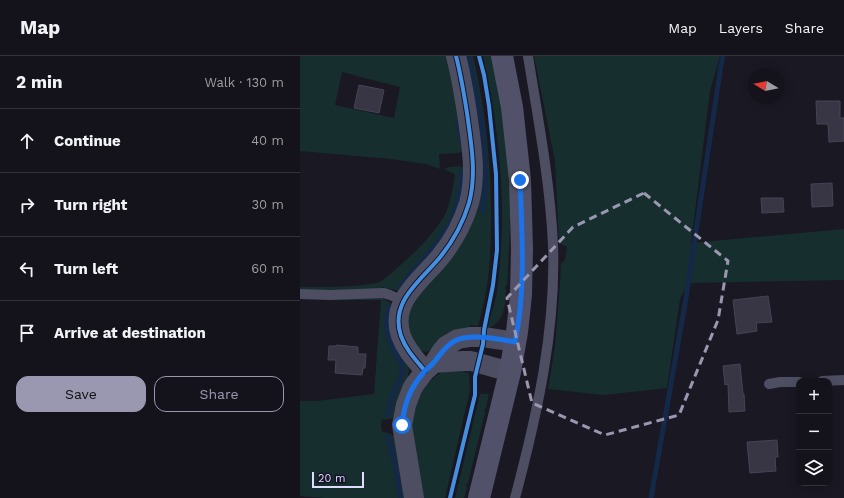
<!DOCTYPE html>
<html lang="en">
<head>
<meta charset="utf-8">
<style>
  :root { --surface:#14121a; --page:#1d1b23; --text:#f1f3f6; --muted:#9d9ea2; --line:#333239; --accent:#9a98b0 }
  body { margin:0; font-family:"Work Sans",sans-serif; background:var(--page); color:var(--text) }
  .controls { position:absolute; right:12px; bottom:12px; display:grid; overflow:hidden; border-radius:8px; box-shadow:0 2px 10px #0003 }
  .controls button { width:36px; height:36px; display:grid; place-items:center; padding:0; border:0; border-bottom:1px solid var(--line); background:var(--surface); color:var(--text); font:20px sans-serif }
  .compass { position:absolute; left:448px; top:12px; width:36px; height:36px; border-radius:50%; background:var(--surface); box-shadow:0 2px 10px #0003; rotate:280deg }
  .scale { position:absolute; left:12px; bottom:10px; width:52px; box-sizing:border-box; padding-left:4px; border:2px solid #dfddfc; border-top:0; font-size:11px; line-height:14px; white-space:nowrap; color:#dfddfc; -webkit-text-stroke:3px #161328; paint-order:stroke }
  .stop { position:absolute; width:12px; height:12px; margin:-9px; border:3px solid #1a73e8; border-radius:50%; background:#fff }
  .stop.end { background:#1a73e8; border-color:#fff; box-shadow:0 1px 4px #0008 }
  .list { margin:0; padding:0; list-style:none }
  h2 { display:flex; justify-content:space-between; align-items:center; height:52px; margin:0; padding:0 16px; font-size:17px }
  h2 small { font-size:13px; font-weight:400; color:var(--muted) }
  .list li { display:grid; grid-template-columns:26px 1fr auto; gap:12px; align-items:center; box-sizing:border-box; height:64px; padding:0 16px; border-top:1px solid var(--line) }
  .list b { display:block; font-size:15px; white-space:nowrap }
  .list em { font-size:13px; font-style:normal; color:var(--muted) }
  .actions { display:flex; gap:8px; padding:12px 16px }
  .actions a { flex:1; padding:9px 0; border:1px solid var(--accent); border-radius:12px; text-align:center; font-size:14px; color:var(--accent) }
  .actions .main { background:var(--accent); color:#111 }
  .icon { flex:none; width:22px; height:22px; fill:none; stroke:currentColor; stroke-width:2; stroke-linecap:round; stroke-linejoin:round }
  .map { position:relative; flex:none; width:544px; height:442px; overflow:hidden }
  header { display:flex; align-items:center; gap:24px; box-sizing:border-box; height:56px; padding:0 20px; background:var(--surface); border-bottom:1px solid var(--line) }
  header strong { font-size:19px }
  nav { display:flex; gap:22px; margin-inline-start:auto; font-size:14px }
  main { display:flex }
  aside { flex:1; background:var(--surface) }
  .map>svg:first-child { display:block }
  .green { fill:#172e2e; fill-rule:evenodd }
  .lines { fill:none; stroke-linecap:round; stroke-linejoin:round }
  .stream { stroke:#142848; stroke-width:5 }
  .building { fill:#383644; stroke:#474356 }
  .service { stroke:#4e4e63; stroke-width:10 }
  .minor { stroke:#4e4e63; stroke-width:20 }
  .secondary { stroke:#515169; stroke-width:22 }
  .cycleway-casing { stroke:#161328; stroke-width:6 }
  .cycleway { stroke:#468fdf; stroke-width:4 }
  .route { stroke:#1a73e8; stroke-width:5 }
  .marked { fill:none; stroke:#9a98b0; stroke-width:3; stroke-dasharray:8 5; stroke-linejoin:round }
</style>
</head>
<body>
<header>
<strong>Map</strong>
<nav><a>Map</a><a>Layers</a><a>Share</a></nav>
</header>
<main>
<aside>
<h2>2 min<small>Walk · 130 m</small></h2>
<ul class="list">
<li><svg class="icon" aria-label="ahead" viewBox="0 0 24 24"><path d="M12 20V5M6 11l6-6 6 6"/></svg><div><b>Continue</b></div><em>40 m</em></li>
<li><svg class="icon" aria-label="right" viewBox="0 0 24 24"><path d="M7 20v-9h11M14 6l5 5-5 5"/></svg><div><b>Turn right</b></div><em>30 m</em></li>
<li><svg class="icon" aria-label="left" viewBox="0 0 24 24"><path d="M17 20v-9H6M10 6l-5 5 5 5"/></svg><div><b>Turn left</b></div><em>60 m</em></li>
<li><svg class="icon" aria-label="arrive" viewBox="0 0 24 24"><path d="M6 21V4h12l-3 4 3 4H6"/></svg><div><b>Arrive at destination</b></div></li>
</ul>
<div class="actions"><a class="main">Save</a><a>Share</a></div>
</aside>
<div class="map">
<svg width="544" height="442" viewBox="0 0 544 442">
  <rect width="100%" height="100%" fill="#1a1823"/>
  <path class="green" d="M0,0H152L157,25L162,96L158,97L139,98L140,113L126,108L91,103L0,95ZM42,16L100,31L94,62L35,49Z
    M161,0H173C186,55 192,113 191,170C191,204 188,237 178,270L170,269V274L130,294C126,296 123,296 119,294L107,273L109,253L167,170Z
    M183,0H193L199,29L210,118L211,165L209,166L210,170L208,214L207,229L205,232L206,234C205,251 205,265 187,273C190,260 195,248 197,235C200,214 201,193 202,172C203,114 196,57 183,0Z
    M234,0H420L410,35L391,187L544,173V224L388,227L380,243L367,332L304,339L248,333L255,291L260,228L261,207L265,204L267,191L259,187L255,105Z
    M160,110L162,111L167,114L153,174L99,235L81,231V242L86,244L95,250L109,312L108,320L94,360C91,364 86,364 82,363L81,370L82,376C87,376 91,377 94,381L105,442H25L0,440V345H18L74,338L81,244H35L33,242L0,235V231C17,231 71,232 83,224C102,208 121,192 136,172C139,168 143,162 146,157C151,144 153,131 155,118L144,113L149,111Z
    M163,311L164,316L169,317L170,334L145,442H121L112,367L117,342L127,328L136,320L146,314Z
    M180,338H189L186,352L184,355L185,357L168,427L166,428L167,432L164,442H155Z"/>
  <g class="lines">
    <path class="stream" d="M168,0C179,50 191,103 182,155
      M158,66L161,86
      M100,231L136,188L151,166L156,152L161,129V117
      M88,359C89,352 91,345 93,338C97,330 104,320 102,312C102,306 97,300 94,295C86,278 85,268 89,250
      M88,381L96,412L100,440
      M351,442L386,242L421,9L423,0"/>
  </g>
  <path class="building" d="M59,29L84,34L79,57L54,52Z
    M516,45H540V62H544V85L529,86L528,68H517Z
    M532,127L533,150L512,151L511,128Z
    M461,142H483L484,156L462,157Z
    M468,240L472,266L456,267L457,275L437,278L433,244Z
    M36,289L58,291V298H66L65,312H63L62,319L35,317L36,304H28L29,290H36Z
    M440,308L443,338H444L445,355L429,356L428,328L425,329L423,310Z
    M477,384L478,401H475L476,415L450,417L447,386Z"/>
  <g class="lines">
    <path class="service" d="M0,238L30,239L84,237L90,239L104,245
      M522,325L544,324
      M469,328L480,326H499
      M215,442C237,359 256,275 253,189C250,125 238,63 228,0"/>
    <path class="minor" d="M134,307L162,305H171L210,316
      M125,315C116,304 106,294 101,280C89,245 122,224 141,200C153,185 163,167 169,147C177,118 171,86 167,57C164,38 161,19 156,0
      M114,442L102,369L106,349L112,333L115,328L125,315L134,307L141,296L146,290L158,283L170,281H183L215,286"/>
    <path class="secondary" d="M179,442L210,316L217,276L221,239L222,193L220,124L212,51L202,0"/>
    <defs>
      <path id="cycleway" d="M125,315C116,304 106,294 101,280C89,245 122,224 141,200C153,185 163,167 169,147C177,118 171,86 167,57C164,38 161,19 156,0
        M150,442L175,339V321L183,288L184,274L193,229L197,194L196,118L189,50L184,19L179,0"/>
    </defs>
    <use href="#cycleway" class="cycleway-casing"/>
    <use href="#cycleway" class="cycleway"/>
  </g>
  <g class="lines">
    <path class="route" d="M102,369C104,348 110,332 124,316C128,312 132,309 135,305C143,295 149,285 163,282C180,279 198,283 215,286C226,233 222,178 220,124"/>
  </g>
  <path class="marked" d="M344,137L428,205L418,264L379,359L305,379L232,347L207,242L273,171Z"/>
</svg>
<div class="controls">
<button>+</button>
<button>−</button>
<button><svg class="icon" aria-label="layers" viewBox="0 0 24 24"><path d="M12 4l9 5-9 5-9-5zM3 14l9 5 9-5"/></svg></button>
</div>
<svg class="compass" viewBox="-18 -18 36 36"><path d="M0-13l5 13h-10z" fill="#e53935"/><path d="M0 13l5-13h-10z" fill="#9d9ea2"/></svg>
<div class="scale">20 m</div>
<div class="stop" style="left:102px;top:369px"></div>
<div class="stop end" style="left:220px;top:124px"></div>
</div>
</main>
</body>
</html>
